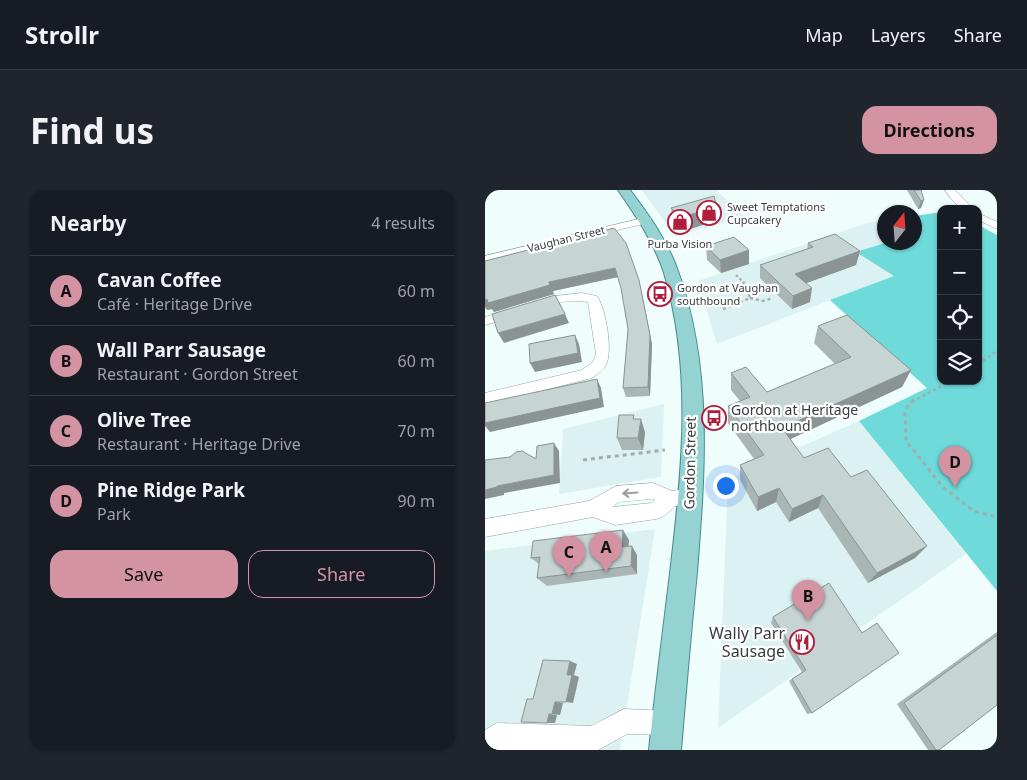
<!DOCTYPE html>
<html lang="en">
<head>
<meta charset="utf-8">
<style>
  :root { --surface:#171b24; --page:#20242c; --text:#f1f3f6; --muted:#9ea1a6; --line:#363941; --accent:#d493a3 }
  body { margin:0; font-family:"Noto Sans",sans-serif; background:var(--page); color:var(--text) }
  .controls { position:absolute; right:15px; top:15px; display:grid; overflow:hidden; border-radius:10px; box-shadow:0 1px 4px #0004 }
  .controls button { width:45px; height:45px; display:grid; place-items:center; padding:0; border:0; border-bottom:1px solid var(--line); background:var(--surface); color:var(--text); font:25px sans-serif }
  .compass { position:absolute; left:392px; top:15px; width:45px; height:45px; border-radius:50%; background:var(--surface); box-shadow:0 1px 4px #0004; rotate:17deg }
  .you { position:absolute; left:240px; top:295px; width:18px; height:18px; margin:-12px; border:4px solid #fff; border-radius:50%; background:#1a73e8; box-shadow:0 0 0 8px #1a73e833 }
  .badge { display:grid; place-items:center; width:32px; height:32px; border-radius:50%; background:var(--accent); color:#111; font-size:16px; font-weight:700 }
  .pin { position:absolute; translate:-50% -41px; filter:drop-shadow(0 1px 2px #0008) }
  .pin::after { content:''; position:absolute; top:26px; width:18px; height:15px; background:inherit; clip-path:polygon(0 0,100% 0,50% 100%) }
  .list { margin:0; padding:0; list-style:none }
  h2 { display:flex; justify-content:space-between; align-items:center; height:65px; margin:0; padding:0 20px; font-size:21px }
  h2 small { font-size:16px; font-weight:400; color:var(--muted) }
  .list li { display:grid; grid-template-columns:32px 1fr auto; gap:15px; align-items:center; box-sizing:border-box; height:70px; padding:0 20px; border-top:1px solid var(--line) }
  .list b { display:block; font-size:19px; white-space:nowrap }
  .list p { margin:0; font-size:16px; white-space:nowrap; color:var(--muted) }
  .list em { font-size:16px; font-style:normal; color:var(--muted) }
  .actions { display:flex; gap:10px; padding:15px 20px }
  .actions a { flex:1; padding:11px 0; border:1px solid var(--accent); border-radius:15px; text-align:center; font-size:18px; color:var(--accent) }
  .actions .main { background:var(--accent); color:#111 }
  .icon { flex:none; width:28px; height:28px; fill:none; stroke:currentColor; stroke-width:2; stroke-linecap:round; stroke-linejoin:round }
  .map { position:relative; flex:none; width:512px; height:560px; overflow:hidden; border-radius:15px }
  header { display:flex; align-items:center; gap:30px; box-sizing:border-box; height:70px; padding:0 25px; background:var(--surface); border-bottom:1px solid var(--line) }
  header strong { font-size:24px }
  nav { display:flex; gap:28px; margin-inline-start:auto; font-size:18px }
  .intro { display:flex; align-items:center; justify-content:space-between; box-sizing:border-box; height:120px; padding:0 30px }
  h1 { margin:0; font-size:35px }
  .button { padding:12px 22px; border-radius:15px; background:var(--accent); color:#111; font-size:18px; font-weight:700 }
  main { display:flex; gap:30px; padding:0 30px }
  aside { flex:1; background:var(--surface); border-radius:15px; box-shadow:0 1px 4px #0004 }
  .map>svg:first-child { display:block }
  .built { fill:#dcf2f2 }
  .green { fill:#6edada }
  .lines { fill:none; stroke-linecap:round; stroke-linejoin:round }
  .minor-casing { stroke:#94a1a1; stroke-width:1 }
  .major-casing { stroke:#478c8c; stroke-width:2 }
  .path-far2 { stroke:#a3adad; stroke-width:2; stroke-dasharray:2.5 2.5; stroke-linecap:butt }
  .path-far1 { stroke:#a3adad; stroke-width:2.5; stroke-dasharray:3 3; stroke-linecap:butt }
  .path { stroke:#a3adad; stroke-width:3; stroke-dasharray:4 4; stroke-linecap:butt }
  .minor { fill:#fff; fill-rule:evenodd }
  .major { fill:#95d3d3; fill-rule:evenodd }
  .wall { fill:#aab6b6 }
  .shaded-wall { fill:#8b9494 }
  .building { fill:#c6d4d4; stroke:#8b9494 }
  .oneway { stroke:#9c9e9e }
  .labels { text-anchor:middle; stroke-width:4.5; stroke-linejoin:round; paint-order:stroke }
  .far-poi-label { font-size:11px; fill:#383d3d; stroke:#fff; text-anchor:start }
  .far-street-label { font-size:11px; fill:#383d3d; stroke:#fff }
  .poi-label { font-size:14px; fill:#383d3d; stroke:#fff; text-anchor:start }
  .street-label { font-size:14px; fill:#383d3d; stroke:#fff }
  .near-poi-label { font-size:16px; fill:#383d3d; stroke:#fff; text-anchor:end }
</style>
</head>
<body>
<header>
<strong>Strollr</strong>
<nav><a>Map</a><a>Layers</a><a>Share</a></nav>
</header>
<div class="intro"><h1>Find us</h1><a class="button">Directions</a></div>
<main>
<aside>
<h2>Nearby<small>4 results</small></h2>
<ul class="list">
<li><span class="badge">A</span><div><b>Cavan Coffee</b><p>Café · Heritage Drive</p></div><em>60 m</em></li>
<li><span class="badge">B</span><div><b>Wall Parr Sausage</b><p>Restaurant · Gordon Street</p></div><em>60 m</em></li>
<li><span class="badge">C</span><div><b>Olive Tree</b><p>Restaurant · Heritage Drive</p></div><em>70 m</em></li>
<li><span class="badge">D</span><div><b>Pine Ridge Park</b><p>Park</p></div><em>90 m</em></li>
</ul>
<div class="actions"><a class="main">Save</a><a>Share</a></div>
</aside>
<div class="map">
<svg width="512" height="560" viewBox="0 0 512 560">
  <rect width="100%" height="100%" fill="#effdfd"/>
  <path class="built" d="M157,0H231L260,27L190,46Z
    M456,22L442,198L345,110L232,154L213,91L382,33L399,31L400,52H430V26Z
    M179,214L176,287L74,304L78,239Z
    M374,231L481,364L233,538L243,289Z
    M170,339L135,560H0V361Z"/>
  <path class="green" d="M456,22V191H493V35L512,45V401L374,231L442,198L345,110L409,86L371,62L400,53L430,52V26Z"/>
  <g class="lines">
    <defs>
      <path id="minor" d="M460,0H470L488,19H477L467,10Z
        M493,23L512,32V39L493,30Z
        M162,27L166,28V32L0,72V66Z
        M97,103L112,106C121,119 128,161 121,175C119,180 112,184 107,188L0,215V203L97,180L108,172L111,164L103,112C69,106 33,127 0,135V127L70,106Z
        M168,293L187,301L206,298L212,300L215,306L212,312L190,316L178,327L171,329L130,335L108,327L0,347V329L104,311L131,296ZM167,309L170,310L167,313L127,317L134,312Z
        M139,519L183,521L192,524L195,533L192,542L183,545L142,544L113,560H0V540L12,533L106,536Z"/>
      <path id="major" d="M133,0H145C164,25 183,52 193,81C228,178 220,282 212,382C206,441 201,501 196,560H164C170,501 178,442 185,383C197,283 208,180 179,83C169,52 151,26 133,0Z"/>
    </defs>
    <use href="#minor" class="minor-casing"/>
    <use href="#major" class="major-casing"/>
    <path class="path-far2" d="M251,85L259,93"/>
    <path class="path-far1" d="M265,108L278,111L288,108
      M238,119L265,108L264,104L267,101L258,92
      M493,174L512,161
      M427,212L466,191"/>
    <path class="path" d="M429,210L424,213L420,222L421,251L458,297L489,321L512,327
      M98,270L180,260"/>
    <use href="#minor" class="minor"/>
    <use href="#major" class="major"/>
  </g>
  <path class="wall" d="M422,0H436V18L433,19Z
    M232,17L233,30L199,41L188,32L186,18Z
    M129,38L156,99L167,154L165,206L141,207L138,198L143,139L137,100L133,87L68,101L69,104L9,122L7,119L2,120Z
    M323,53L375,61L371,75L321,93L325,112L307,119L275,88V75L322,59Z
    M221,56L264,74L236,83L222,70Z
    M333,136L426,180L417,197L305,249L319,268L366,287L430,368L383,393L333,318L304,332L291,312L272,321L255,290V275L269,269L243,233V216L255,211L246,200V183L282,202L350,174L329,153Z
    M160,242L158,260H137L132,248Z
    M144,350L143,356L152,365V384L62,396L52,388L54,374L46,368Z
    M344,393L327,523L322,524L304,491L317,482L286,433L288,427Z
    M512,442V515L454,560H443L412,514Z"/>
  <path class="shaded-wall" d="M439,10L436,18L433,19L436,11Z
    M232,17L233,30L199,41L197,27Z
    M264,60V74L236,83L235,70Z
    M375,61L371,75L308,98L310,84Z
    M130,78L133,87L68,101L69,104L9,122L7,119L2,120L0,117V110L64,92Z
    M154,90L167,154L165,206L163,197Z
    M327,98L325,112L307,119L308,106Z
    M80,124L84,133L19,153L13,143Z
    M90,145L94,154L97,172L50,182L45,173Z
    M426,180L417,197L295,254L297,238Z
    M112,189L116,198L119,217L5,242L0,236V233Z
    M156,229L160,242L158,260L153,248Z
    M69,253L74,261L75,293L19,303V305L0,309V300L12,296L69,285Z
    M294,298L291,312L272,321L273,307Z
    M338,305L333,318L304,332L307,319Z
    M138,340L144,350L143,366L137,357Z
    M147,356L152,365V384L146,376Z
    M442,356L430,368L383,393L392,383Z
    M85,471L92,474L89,485L94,487L88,513L81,512L82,485Z
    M70,512L78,513L75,525L67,524Z
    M64,524L72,525L70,533H62Z"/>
  <path class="building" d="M429,0H436L439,10L436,11Z
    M229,6L232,17L197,27L186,18Z
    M129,38L141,53L154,90L165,145L163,197L138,198L143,139L136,98L130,78L64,92L65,95L3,113L2,109L0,110V71Z
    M350,44L375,61L310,84L327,98L308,106L275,75L328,57L323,53Z
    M249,47L264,60L235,70L221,56Z
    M70,105L80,124L13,143L7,124Z
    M362,125L426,180L297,238L319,268L343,258L366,287L382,280L442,356L392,383L338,305L307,319L294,298L273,307L255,275L279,265L243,216L265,207L246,183L261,177L282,202L366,167L333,136Z
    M90,145L93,163L45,173L44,154Z
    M112,189L115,208L0,233V213Z
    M134,225H149L148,229H156L153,248H132Z
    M69,253V285L12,296V297L0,300V270L25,267L31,262L37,261L51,269L52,256Z
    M138,340L137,357L147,356L146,376L52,388L55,367L46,368L48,351Z
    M344,393L377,443L392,433L414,463L327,523L307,489L321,480L288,427Z
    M512,445V515L454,560H451L419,513Z
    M58,470L85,471L82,485H87L81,512H70L67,524H64L62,533L36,532L42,509H48Z"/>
  <defs><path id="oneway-shaft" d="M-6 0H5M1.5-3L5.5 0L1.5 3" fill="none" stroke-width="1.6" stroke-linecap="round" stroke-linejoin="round" transform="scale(1.25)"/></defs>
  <use class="oneway" href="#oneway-shaft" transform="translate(145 303) rotate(176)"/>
  <defs>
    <symbol id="shop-ring" viewBox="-11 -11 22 22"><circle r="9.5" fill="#fff" stroke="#b01d3d" stroke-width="1.5"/><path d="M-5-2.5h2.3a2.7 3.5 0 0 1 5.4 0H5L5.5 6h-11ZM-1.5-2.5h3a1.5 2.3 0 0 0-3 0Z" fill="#b01d3d"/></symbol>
    <symbol id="bus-ring" viewBox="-11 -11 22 22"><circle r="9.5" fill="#fff" stroke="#b01d3d" stroke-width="1.5"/><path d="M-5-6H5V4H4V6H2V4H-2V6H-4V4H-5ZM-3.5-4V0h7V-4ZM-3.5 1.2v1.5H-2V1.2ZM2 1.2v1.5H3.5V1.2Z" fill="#b01d3d"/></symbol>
    <symbol id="restaurant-ring" viewBox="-11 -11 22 22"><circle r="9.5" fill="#fff" stroke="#b01d3d" stroke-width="1.5"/><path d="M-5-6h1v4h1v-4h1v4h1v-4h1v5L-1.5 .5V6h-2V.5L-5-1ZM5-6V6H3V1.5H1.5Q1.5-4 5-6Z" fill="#b01d3d"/></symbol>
  </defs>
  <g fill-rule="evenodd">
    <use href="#shop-ring" x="210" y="9" width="28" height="28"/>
    <use href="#shop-ring" x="181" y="18" width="28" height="28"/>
    <use href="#bus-ring" x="161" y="90" width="28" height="28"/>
    <use href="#bus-ring" x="215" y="214" width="28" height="28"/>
    <use href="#restaurant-ring" x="303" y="438" width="28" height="28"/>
  </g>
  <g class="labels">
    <g class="far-poi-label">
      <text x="242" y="21">Sweet Temptations<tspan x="242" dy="13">Cupcakery</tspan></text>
      <text x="195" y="58" text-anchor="middle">Purba Vision</text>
      <text x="192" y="102">Gordon at Vaughan<tspan x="192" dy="13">southbound</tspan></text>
    </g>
    <g class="far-street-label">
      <text transform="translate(81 49) rotate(-14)" y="4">Vaughan Street</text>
    </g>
    <g class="poi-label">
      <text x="246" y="225">Gordon at Heritage<tspan x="246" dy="16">northbound</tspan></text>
    </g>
    <g class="street-label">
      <text transform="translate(205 273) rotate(-89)" y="5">Gordon Street</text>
    </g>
    <g class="near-poi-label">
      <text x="300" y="449">Wally Parr<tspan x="300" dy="18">Sausage</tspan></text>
    </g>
  </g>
</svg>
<div class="controls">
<button>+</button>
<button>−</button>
<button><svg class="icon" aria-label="locate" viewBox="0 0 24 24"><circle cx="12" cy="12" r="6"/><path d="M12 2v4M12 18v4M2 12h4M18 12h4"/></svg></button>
<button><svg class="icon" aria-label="layers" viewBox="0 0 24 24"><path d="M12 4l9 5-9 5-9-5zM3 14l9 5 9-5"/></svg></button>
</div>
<svg class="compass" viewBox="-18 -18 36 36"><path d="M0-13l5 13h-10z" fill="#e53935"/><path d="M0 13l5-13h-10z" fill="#9ea1a6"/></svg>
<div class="you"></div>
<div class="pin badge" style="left:121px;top:382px">A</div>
<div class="pin badge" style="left:323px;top:431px">B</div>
<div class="pin badge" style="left:84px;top:387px">C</div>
<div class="pin badge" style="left:470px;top:297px">D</div>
</div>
</main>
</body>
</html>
